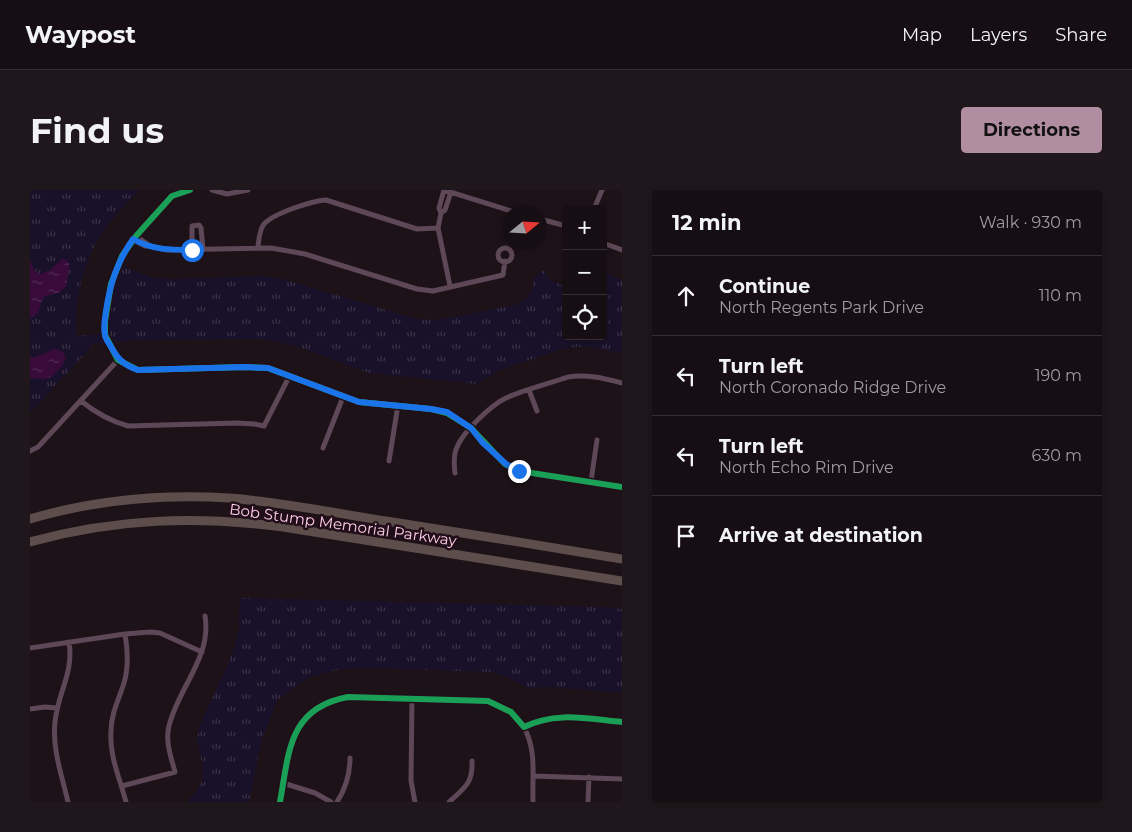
<!DOCTYPE html>
<html lang="en">
<head>
<meta charset="utf-8">
<style>
  :root { --surface:#160e12; --page:#1f171b; --text:#f1f3f6; --muted:#9e9c9f; --line:#352e32; --accent:#b08da1 }
  body { margin:0; font-family:Montserrat,sans-serif; background:var(--page); color:var(--text) }
  .controls { position:absolute; right:15px; top:15px; display:grid; overflow:hidden; border-radius:5px; box-shadow:0 2px 8px #0003 }
  .controls button { width:45px; height:45px; display:grid; place-items:center; padding:0; border:0; border-bottom:1px solid var(--line); background:var(--surface); color:var(--text); font:25px sans-serif }
  .compass { position:absolute; left:472px; top:15px; width:45px; height:45px; border-radius:50%; background:var(--surface); box-shadow:0 2px 8px #0003; rotate:72deg }
  .stop { position:absolute; width:15px; height:15px; margin:-11px; border:4px solid #1a73e8; border-radius:50%; background:#fff }
  .stop.end { background:#1a73e8; border-color:#fff; box-shadow:0 1px 5px #0008 }
  .list { margin:0; padding:0; list-style:none }
  h2 { display:flex; justify-content:space-between; align-items:center; height:65px; margin:0; padding:0 20px; font-size:21px }
  h2 small { font-size:16px; font-weight:400; color:var(--muted) }
  .list li { display:grid; grid-template-columns:32px 1fr auto; gap:15px; align-items:center; box-sizing:border-box; height:80px; padding:0 20px; border-top:1px solid var(--line) }
  .list b { display:block; font-size:19px; white-space:nowrap }
  .list p { margin:0; font-size:16px; white-space:nowrap; color:var(--muted) }
  .list em { font-size:16px; font-style:normal; color:var(--muted) }
  .icon { flex:none; width:28px; height:28px; fill:none; stroke:currentColor; stroke-width:2; stroke-linecap:round; stroke-linejoin:round }
  .map { position:relative; flex:none; width:592px; height:612px; overflow:hidden; border-radius:5px }
  header { display:flex; align-items:center; gap:30px; box-sizing:border-box; height:70px; padding:0 25px; background:var(--surface); border-bottom:1px solid var(--line) }
  header strong { font-size:24px }
  nav { display:flex; gap:28px; margin-inline-start:auto; font-size:18px }
  .intro { display:flex; align-items:center; justify-content:space-between; box-sizing:border-box; height:120px; padding:0 30px }
  h1 { margin:0; font-size:35px }
  .button { padding:12px 22px; border-radius:5px; background:var(--accent); color:#111; font-size:18px; font-weight:700 }
  main { display:flex; gap:30px; padding:0 30px }
  aside { flex:1; background:var(--surface); border-radius:5px; box-shadow:0 2px 8px #0003 }
  .map>svg:first-child { display:block }
  .grass { fill:url(#grass-tufts) }
  .water { fill:url(#water-ripples) }
  .lines { fill:none; stroke-linecap:round; stroke-linejoin:round }
  .street { stroke:#5e4756; stroke-width:5 }
  .highway { stroke:#5d4e4b; stroke-width:9 }
  .cycleway-casing { stroke:#220e19; stroke-width:9 }
  .cycleway { stroke:#1a9f57; stroke-width:6 }
  .route { stroke:#1a73e8; stroke-width:6 }
  .labels { text-anchor:middle; stroke-width:5; stroke-linejoin:round; paint-order:stroke }
  .street-label { font-size:15px; fill:#ffcfeb; stroke:#220e19 }
</style>
</head>
<body>
<header>
<strong>Waypost</strong>
<nav><a>Map</a><a>Layers</a><a>Share</a></nav>
</header>
<div class="intro"><h1>Find us</h1><a class="button">Directions</a></div>
<main>
<div class="map">
<svg width="592" height="612" viewBox="0 0 592 612">
  <defs>
    <pattern id="grass-tufts" width="24" height="20" patternUnits="userSpaceOnUse" patternTransform="scale(1.25)"><rect width="24" height="20" fill="#191129"/><path d="M3 7l-1-3M5 7V3M7 7l1-3M15 17l-1-3M17 17v-4M19 17l1-3" fill="none" stroke="#3c3348"/></pattern>
    <pattern id="water-ripples" width="26" height="14" patternUnits="userSpaceOnUse" patternTransform="scale(1.25)"><rect width="26" height="14" fill="#380b3b"/><path d="M2 4q2-2 4 0t4 0M15 11q2-2 4 0t4 0" fill="none" stroke="#562e58"/></pattern>
  </defs>
  <rect width="100%" height="100%" fill="#1d1218"/>
  <path class="grass" d="M0,0H109C96,14 82,28 71,45C53,72 44,113 46,146L78,143C80,119 83,97 91,75L120,87L141,89L232,86L253,89L387,129L406,130L485,115C498,108 504,102 504,87L514,80L519,89L536,97V146H573V82L592,90V163L558,157H545L529,160L468,181L447,194L339,183L266,156L232,149L107,150L64,154L0,223Z
    M211,408L577,417L592,419V503L521,497L497,498L477,487L462,482L337,478L310,479L278,488L248,509L232,549L219,612H157L164,605L172,591L173,577L167,551L169,537L197,476L205,455L210,433L208,432Z"/>
  <path class="water" d="M32,69L36,70L39,73V80L36,97L28,103L15,106L11,112L8,123L0,129V70L4,80L10,84L20,80Z
    M26,159L32,161L36,167L33,175L20,188L13,189L0,188V167C9,169 17,160 26,159Z"/>
  <g class="lines">
    <path class="street" d="M160,0L142,6L106,46L92,66L81,94L75,131V145L88,170L108,180L215,177L238,178L329,212L401,219L417,223L441,238L475,274L489,281L592,297
      M182,0L197,4L218,0
      M414,0L484,22
      M414,0L409,18L411,23L415,20L421,2
      M564,19L572,0
      M411,23L408,38L420,96
      M510,29L536,36
      M103,49L115,56H120L106,46
      M573,53L592,60
      M120,56L137,60L241,58L275,64L387,99L403,101L473,85L475,71
      M228,57C229,50 229,40 234,34C244,23 282,11 296,10L387,39L408,38
      M468 65a7 7 0 1 1 14 0a7 7 0 1 1-14 0Z
      M162,60V36L169,35L171,38L173,59
      M499,200L507,221
      M51,211C66,223 80,231 98,236L207,233L224,234L234,236L260,185
      M293,258L313,207
      M0,261L8,257L88,170
      M359,271L368,215
      M425,283C424,275 423,265 427,257C433,242 461,215 476,208C495,199 518,194 538,187C557,184 573,188 592,193
      M561,291L567,250
      M95,444C98,461 99,476 94,493C89,509 81,524 81,541C79,565 90,589 96,612
      M0,458L95,444L120,442L130,443L172,462
      M382,508L381,591L385,612
      M0,519L15,517L27,518
      M494,537C507,562 502,585 503,612
      M503,586L592,589
      M253,593L285,603L301,612
      M92,596L145,582C141,567 135,551 139,536C148,498 182,467 175,426
      M38,612C32,586 22,559 25,532C28,502 44,483 39,452
      M250,612C259,563 258,518 318,507L458,511L481,522L494,537C526,521 558,529 592,532
      M307,612C316,598 320,585 320,568
      M419,612C434,598 443,594 442,571
      M558,612L559,587"/>
    <path class="highway" d="M0,329C64,310 132,304 199,308C252,312 304,323 356,331C435,343 513,356 592,369
      M0,352C86,328 166,326 253,337L592,391"/>
    <defs>
      <path id="cycleway" d="M160,0L142,6L106,46L92,66L81,94L75,131V145L88,170L108,180L215,177L238,178L329,212L401,219L417,223L441,238L475,274L489,281L592,297
        M250,612C259,563 258,518 318,507L458,511L481,522L494,537C526,521 558,529 592,532"/>
    </defs>
    <use href="#cycleway" class="cycleway-casing"/>
    <use href="#cycleway" class="cycleway"/>
  </g>
  <g class="lines">
    <path class="route" d="M162,60C141,60 122,60 103,49C87,72 80,94 76,121C75,129 73,137 75,145C75,148 78,152 80,155C87,168 93,175 108,180L215,177L238,178L329,212L401,219L417,222L441,238L452,252L476,274L489,281"/>
  </g>
  <g class="labels">
    <g class="street-label">
      <text transform="translate(313 335) rotate(8)" y="5">Bob Stump Memorial Parkway</text>
    </g>
  </g>
</svg>
<div class="controls">
<button>+</button>
<button>−</button>
<button><svg class="icon" aria-label="locate" viewBox="0 0 24 24"><circle cx="12" cy="12" r="6"/><path d="M12 2v4M12 18v4M2 12h4M18 12h4"/></svg></button>
</div>
<svg class="compass" viewBox="-18 -18 36 36"><path d="M0-13l5 13h-10z" fill="#e53935"/><path d="M0 13l5-13h-10z" fill="#9e9c9f"/></svg>
<div class="stop" style="left:162px;top:60px"></div>
<div class="stop end" style="left:489px;top:281px"></div>
</div>
<aside>
<h2>12 min<small>Walk · 930 m</small></h2>
<ul class="list">
<li><svg class="icon" aria-label="ahead" viewBox="0 0 24 24"><path d="M12 20V5M6 11l6-6 6 6"/></svg><div><b>Continue</b><p>North Regents Park Drive</p></div><em>110 m</em></li>
<li><svg class="icon" aria-label="left" viewBox="0 0 24 24"><path d="M17 20v-9H6M10 6l-5 5 5 5"/></svg><div><b>Turn left</b><p>North Coronado Ridge Drive</p></div><em>190 m</em></li>
<li><svg class="icon" aria-label="left" viewBox="0 0 24 24"><path d="M17 20v-9H6M10 6l-5 5 5 5"/></svg><div><b>Turn left</b><p>North Echo Rim Drive</p></div><em>630 m</em></li>
<li><svg class="icon" aria-label="arrive" viewBox="0 0 24 24"><path d="M6 21V4h12l-3 4 3 4H6"/></svg><div><b>Arrive at destination</b></div></li>
</ul>
</aside>
</main>
</body>
</html>
